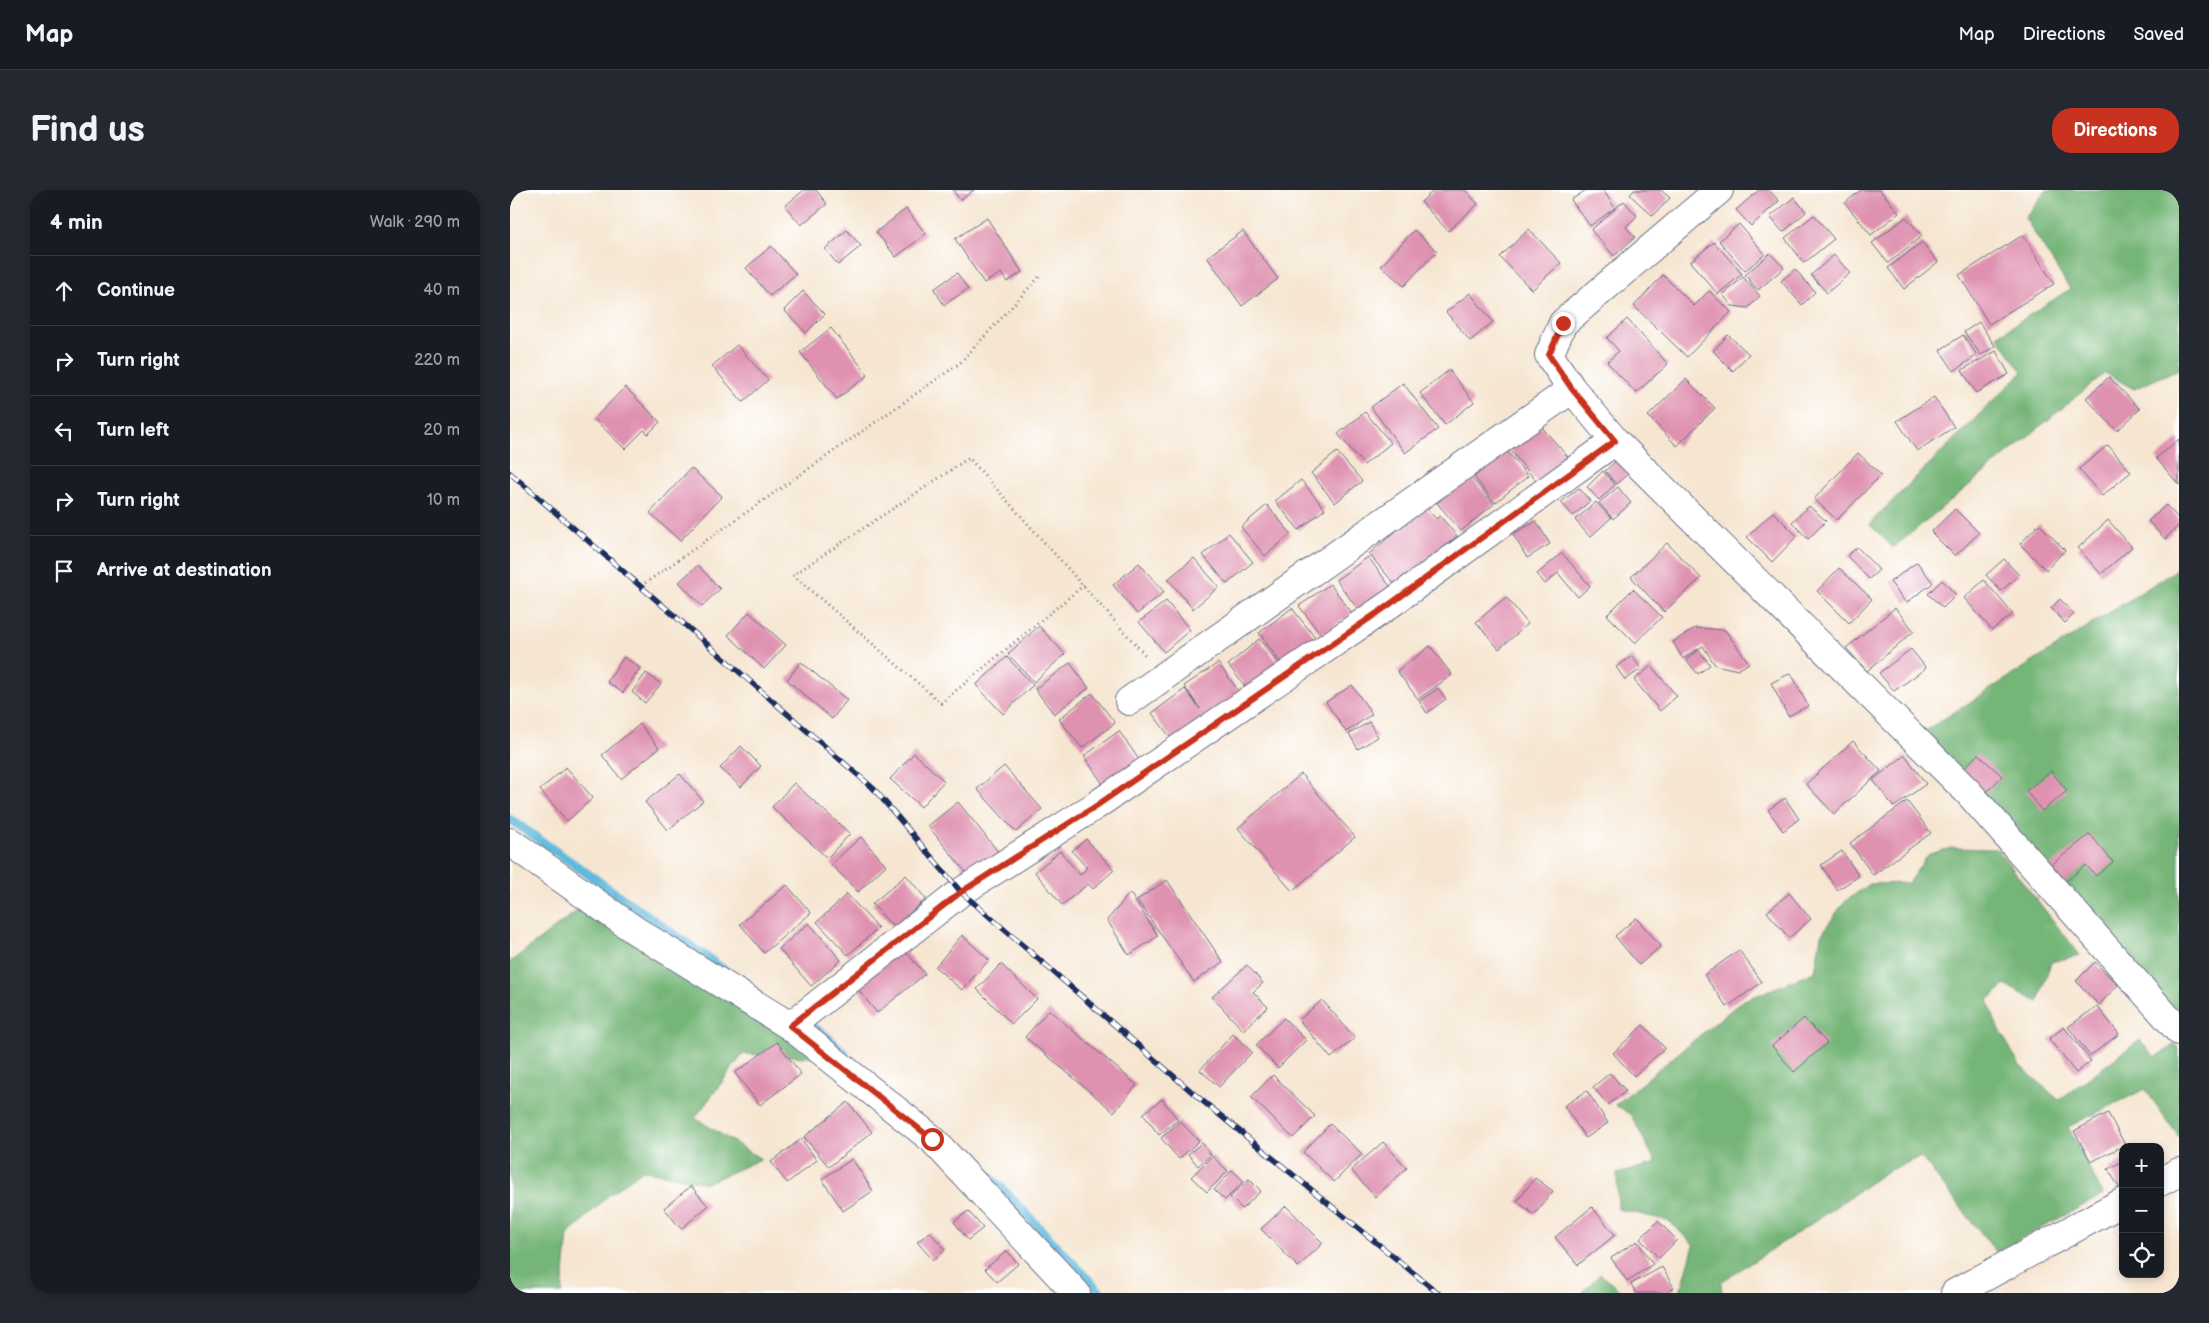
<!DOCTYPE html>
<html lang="en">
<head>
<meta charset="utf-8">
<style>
  :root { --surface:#171b24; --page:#242831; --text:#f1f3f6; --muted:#9ea1a6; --line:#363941; --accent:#c8321e }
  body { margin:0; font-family:"Balsamiq Sans",sans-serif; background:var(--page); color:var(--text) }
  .controls { position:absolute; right:15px; bottom:15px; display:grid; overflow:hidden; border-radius:10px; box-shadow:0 2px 8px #0003 }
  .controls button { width:45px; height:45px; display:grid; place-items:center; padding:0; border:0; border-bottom:1px solid var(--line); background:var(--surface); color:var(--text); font:25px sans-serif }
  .stop { position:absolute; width:15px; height:15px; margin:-11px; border:4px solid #c8321e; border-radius:50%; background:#fff }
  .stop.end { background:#c8321e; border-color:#fff; box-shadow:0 1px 5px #0008 }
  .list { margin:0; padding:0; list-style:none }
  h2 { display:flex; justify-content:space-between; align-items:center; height:65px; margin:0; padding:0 20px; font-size:21px }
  h2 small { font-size:16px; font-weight:400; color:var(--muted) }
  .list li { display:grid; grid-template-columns:32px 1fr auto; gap:15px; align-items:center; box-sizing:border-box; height:70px; padding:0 20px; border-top:1px solid var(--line) }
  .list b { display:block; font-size:19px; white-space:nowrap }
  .list em { font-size:16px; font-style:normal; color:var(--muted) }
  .icon { flex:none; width:28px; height:28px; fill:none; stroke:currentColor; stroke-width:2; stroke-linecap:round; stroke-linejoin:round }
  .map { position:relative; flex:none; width:1669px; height:1103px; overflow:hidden; border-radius:20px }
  header { display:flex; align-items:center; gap:30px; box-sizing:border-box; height:70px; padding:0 25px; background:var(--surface); border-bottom:1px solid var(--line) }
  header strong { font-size:24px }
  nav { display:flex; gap:28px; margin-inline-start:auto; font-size:18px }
  .intro { display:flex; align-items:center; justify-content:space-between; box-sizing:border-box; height:120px; padding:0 30px }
  h1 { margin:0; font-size:35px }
  .button { padding:12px 22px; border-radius:20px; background:var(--accent); color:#fff; font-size:18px; font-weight:700 }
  main { display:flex; gap:30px; padding:0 30px }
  aside { flex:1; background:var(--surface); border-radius:20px; box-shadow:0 2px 8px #0003 }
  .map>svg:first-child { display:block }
  .forest { fill:#74b577; stroke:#48726a }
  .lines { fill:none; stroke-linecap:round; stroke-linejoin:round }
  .stream { stroke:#5fb9dd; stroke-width:9 }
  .building { fill:#df92b0 }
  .minor-casing { stroke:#686f86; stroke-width:30 }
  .path { stroke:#686f86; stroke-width:3; stroke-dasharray:1 4; stroke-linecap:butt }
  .minor { stroke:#fff; stroke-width:28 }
  .rail-casing { stroke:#1b2f5e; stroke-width:5.5 }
  .rail { stroke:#fff; stroke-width:4; stroke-dasharray:11; stroke-linecap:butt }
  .route { stroke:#c8321e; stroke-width:6 }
</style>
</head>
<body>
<header>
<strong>Map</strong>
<nav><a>Map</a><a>Directions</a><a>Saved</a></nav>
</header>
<div class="intro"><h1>Find us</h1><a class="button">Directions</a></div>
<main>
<aside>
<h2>4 min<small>Walk · 290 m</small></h2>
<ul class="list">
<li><svg class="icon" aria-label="ahead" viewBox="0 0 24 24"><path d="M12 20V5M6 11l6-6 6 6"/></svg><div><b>Continue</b></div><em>40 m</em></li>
<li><svg class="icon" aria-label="right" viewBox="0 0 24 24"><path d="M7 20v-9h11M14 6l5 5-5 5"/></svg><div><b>Turn right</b></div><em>220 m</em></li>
<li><svg class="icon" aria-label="left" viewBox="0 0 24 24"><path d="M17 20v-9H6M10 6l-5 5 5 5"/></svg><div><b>Turn left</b></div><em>20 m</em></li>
<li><svg class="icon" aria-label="right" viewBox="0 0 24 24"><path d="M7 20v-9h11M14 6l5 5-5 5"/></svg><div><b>Turn right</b></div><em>10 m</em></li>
<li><svg class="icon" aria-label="arrive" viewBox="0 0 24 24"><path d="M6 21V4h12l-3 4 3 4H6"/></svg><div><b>Arrive at destination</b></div></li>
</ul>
</aside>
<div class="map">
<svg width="1669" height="1103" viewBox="0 0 1669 1103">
  <rect width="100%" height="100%" fill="#fff"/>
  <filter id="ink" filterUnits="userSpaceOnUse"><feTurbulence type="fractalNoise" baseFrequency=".02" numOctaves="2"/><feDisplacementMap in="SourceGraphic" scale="10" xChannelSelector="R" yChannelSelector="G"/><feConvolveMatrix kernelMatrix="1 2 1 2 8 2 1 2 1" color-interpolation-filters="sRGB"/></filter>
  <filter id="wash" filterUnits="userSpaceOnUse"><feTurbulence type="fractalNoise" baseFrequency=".0096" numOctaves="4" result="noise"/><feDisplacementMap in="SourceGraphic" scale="20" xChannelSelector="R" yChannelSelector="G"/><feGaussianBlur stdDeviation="1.12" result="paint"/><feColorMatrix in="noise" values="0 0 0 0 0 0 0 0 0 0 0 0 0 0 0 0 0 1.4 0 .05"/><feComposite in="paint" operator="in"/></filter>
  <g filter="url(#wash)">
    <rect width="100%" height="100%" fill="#f6e6d1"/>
    <path class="forest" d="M1536,0H1669V179L1624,199L1595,183L1383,358L1359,334L1512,182L1487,146L1560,99L1515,28Z
      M1669,378V841L1404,548Z
      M1441,658L1487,659L1570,765L1541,772L1528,812L1495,795L1478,810L1485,831L1510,876L1549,910L1630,850L1645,868L1665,854L1669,858V947L1635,899L1558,937L1593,1005L1486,1062L1411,967L1377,981L1292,1040L1211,1092L1212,1103H1167L1172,1097L1184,1055L1159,1031L1108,1019L1107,984L1146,973L1121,925L1105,915L1232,811L1305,782L1311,745L1334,712L1360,694L1398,693L1419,664Z
      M68,720L315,868L233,864L185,928L251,969L197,993L133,980L99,1005L58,1045L52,1103H0V772Z
      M1090,1084L1113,1103H1072Z"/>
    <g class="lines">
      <path class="stream" d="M0,629L216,781
        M298,835L311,842L335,863
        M452,962L488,994L591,1103"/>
    </g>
    <g id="blocks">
      <path class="building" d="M294,0H306L317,14L291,35L275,16Z
        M443,0H464L450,10Z
        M924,0H955L968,14L938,41L911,12Z
        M1076,0H1093L1105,18L1080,36L1061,10Z
        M1124,0H1151L1160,8L1143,26L1120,5Z
        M1249,0H1259L1269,11L1241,36L1226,20Z
        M1351,0H1370L1389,23L1361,45L1335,13Z
        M1284,7L1296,22L1273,42L1260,27Z
        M1114,11L1127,26L1116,37L1125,47L1104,66L1081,40Z
        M396,19L416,44L386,67L366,42Z
        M1304,25L1324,49L1294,73L1275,48Z
        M1396,27L1412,46L1378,73L1362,53Z
        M477,28L512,82L497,92L491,83L474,93L445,49Z
        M1229,34L1255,64L1235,81L1209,51Z
        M1019,39L1051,73L1022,100L990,67Z
        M337,40L351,56L328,75L315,59Z
        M904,40L927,61L894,96L871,76Z
        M733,41L768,89L732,116L697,67Z
        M1513,45L1544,94L1479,134L1449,85Z
        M1204,52L1232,84L1208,104L1180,72Z
        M1412,52L1428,72L1394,99L1378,78Z
        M261,56L286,84L260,106L236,78Z
        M1260,63L1274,78L1248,100L1235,85Z
        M1324,65L1340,83L1317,103L1301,85Z
        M1285,79L1305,102L1292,115L1271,91Z
        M447,83L458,99L434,115L424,99Z
        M1153,85L1184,116L1199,101L1221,122L1177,167L1124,116Z
        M1233,87L1250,106L1238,118L1222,116L1213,105Z
        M293,101L315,124L296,143L274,120Z
        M960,103L983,132L960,151L936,122Z
        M1117,129L1158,174L1126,203L1097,172L1109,161L1097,148Z
        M1469,132L1485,156L1471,165L1454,142Z
        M321,138L358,185L327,209L290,162Z
        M1218,145L1239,164L1223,181L1203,161Z
        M1453,145L1467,165L1444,181L1430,160Z
        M227,155L258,190L233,212L202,176Z
        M1486,161L1499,184L1466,203L1452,180Z
        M939,180L964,212L935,235L910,203Z
        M1599,187L1630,219L1607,241L1576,208Z
        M1176,189L1205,218L1167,256L1138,226Z
        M893,193L928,239L895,263L861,217Z
        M115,197L150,232L138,244L134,240L115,259L84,229Z
        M1424,207L1444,237L1407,261L1387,231Z
        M855,222L881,253L854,275L828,244Z
        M1029,234L1058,267L1028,293L999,259Z
        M1669,249V295L1646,268Z
        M1598,255L1621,282L1592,306L1569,279Z
        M996,260L1018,286L985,313L964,287Z
        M827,262L852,291L825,313L801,283Z
        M1348,263L1371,285L1327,330L1304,309Z
        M1108,269L1120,282L1106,294L1095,281Z
        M181,278L212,306L170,351L140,323Z
        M1093,281L1105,295L1089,310L1077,297Z
        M960,286L984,314L951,341L927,313Z
        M791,290L815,319L789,340L765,311Z
        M1108,297L1121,313L1103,329L1089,313Z
        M1069,298L1080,311L1063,326L1051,312Z
        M1086,312L1101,328L1080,347L1065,330Z
        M757,315L781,344L755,366L731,337Z
        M1656,315L1669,329V335L1655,349L1638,331Z
        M915,316L926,329L930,326L947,346L887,397L859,364Z
        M1299,316L1316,331L1298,349L1282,332Z
        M1445,319L1469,343L1445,366L1421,342Z
        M1263,322L1287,346L1262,372L1237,347Z
        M1598,330L1622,357L1591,384L1568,358Z
        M1026,331L1040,354L1017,368L1003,344Z
        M1529,334L1555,360L1536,380L1510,354Z
        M719,343L743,372L717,394L693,365Z
        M1157,353L1191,388L1154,422L1121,387Z
        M1347,357L1369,380L1359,389L1337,366Z
        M1052,363L1080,396L1068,407L1048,383L1035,394L1027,384Z
        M858,367L882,399L850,422L826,390Z
        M684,368L709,397L683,419L658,389Z
        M1494,369L1509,385L1491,401L1476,385Z
        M1407,372L1423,393L1396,413L1380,392Z
        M629,373L654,402L627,424L603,395Z
        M188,375L210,399L192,416L169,392Z
        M1329,378L1362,409L1339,433L1307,401Z
        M1432,390L1446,405L1433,418L1418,404Z
        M1474,390L1503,424L1482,440L1454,408Z
        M820,394L842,423L811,445L789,416Z
        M1123,399L1152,427L1125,453L1097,425Z
        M996,407L1018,434L989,459L966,432Z
        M1550,409L1564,424L1555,433L1541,418Z
        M656,411L680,440L654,462L629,432Z
        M782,418L807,450L773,476L749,443Z
        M1385,418L1404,441L1357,481L1336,458Z
        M239,422L276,455L254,479L218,445Z
        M529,436L555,464L524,492L498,464Z
        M1185,438L1215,440L1239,473L1228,480L1205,475L1193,456L1173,469L1163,452Z
        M749,449L770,475L739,501L718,475Z
        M920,456L942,485L908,509L887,481Z
        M1401,459L1416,478L1384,501L1369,483Z
        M1189,460L1200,475L1188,484L1176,470Z
        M1122,466L1131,479L1115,490L1106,477Z
        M114,467L130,478L113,503L97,492Z
        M497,467L523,495L493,524L466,495Z
        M291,472L337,510L322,529L277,490Z
        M560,473L579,498L544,524L525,499Z
        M708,473L730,503L663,551L642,523L675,499L690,519L674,496Z
        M1141,476L1167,506L1150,521L1124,490Z
        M136,483L151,494L135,513L122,502Z
        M1281,483L1298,516L1278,526L1261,493Z
        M842,495L862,524L836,542L816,512Z
        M928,498L936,509L917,523L909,511Z
        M582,503L605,533L572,558L549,529Z
        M859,532L868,547L848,559L839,544Z
        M130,534L149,558L111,589L92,565Z
        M609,541L630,571L595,597L574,566Z
        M1343,551L1371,581L1324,624L1296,594Z
        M231,556L251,576L231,597L210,578Z
        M404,563L434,591L411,617L380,589Z
        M1468,564L1492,586L1476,603L1452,581Z
        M1395,565L1416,594L1384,617L1363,590Z
        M494,576L532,619L506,642L467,599Z
        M56,577L83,608L57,631L30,600Z
        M1541,581L1557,601L1532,621L1516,601Z
        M170,584L193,611L158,640L135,612Z
        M791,584L845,647L782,701L728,638Z
        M284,593L340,644L317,668L262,617Z
        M1275,608L1289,629L1273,641L1258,620Z
        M1397,611L1421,643L1363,685L1340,653Z
        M448,612L494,669L464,692L418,636Z
        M1580,644L1603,672L1586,686L1576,675L1553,694L1540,676Z
        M351,647L376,675L348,702L321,674Z
        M576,649L604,680L583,699L578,694L552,715L525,682L550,661L570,685L577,678L562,661Z
        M1332,661L1349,686L1327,700L1311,675Z
        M396,685L416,709L383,737L362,714Z
        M657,690L713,772L684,792L627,710Z
        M277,695L301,723L254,763L230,734Z
        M620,703L648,746L619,765L597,730Z
        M1279,703L1301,729L1279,748L1257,722Z
        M337,704L368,738L338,765L307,732Z
        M1126,728L1151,756L1129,775L1105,746Z
        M299,733L331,770L301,796L269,759Z
        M452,745L479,770L452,800L425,777Z
        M389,754L415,784L367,823L342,792Z
        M1229,760L1252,792L1217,817L1194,785Z
        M1585,772L1608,795L1589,815L1566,791Z
        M491,774L527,809L502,834L467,799Z
        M737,775L753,793L743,802L758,817L733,840L702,807Z
        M812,810L845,848L821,868L789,830Z
        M1587,816L1609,844L1580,866L1558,837Z
        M539,820L627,895L604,922L515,847Z
        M774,828L796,850L768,878L746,855Z
        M1294,828L1317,853L1284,882L1262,856Z
        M1133,835L1155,858L1124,886L1103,863Z
        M1554,837L1581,871L1566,883L1539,849Z
        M723,844L742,862L709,897L690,880Z
        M267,852L291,884L250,915L225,883Z
        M1100,883L1116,901L1098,915L1083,897Z
        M763,885L805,926L783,948L741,907Z
        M1077,901L1098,933L1076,948L1054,916Z
        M652,909L668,930L649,945L633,924Z
        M338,912L362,942L319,977L294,947Z
        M1598,923L1615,955L1581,972L1564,941Z
        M670,931L689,951L669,969L651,948Z
        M820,934L852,964L824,992L793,962Z
        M291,949L307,970L277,993L261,972Z
        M873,952L897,978L865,1007L841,980Z
        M692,953L701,965L688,976L678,964Z
        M702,966L718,981L697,1002L681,987Z
        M342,969L363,1001L333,1021L312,989Z
        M1613,971V1004L1598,979Z
        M722,980L734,991L715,1010L704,1000Z
        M1025,988L1043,1001L1024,1025L1007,1011Z
        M739,989L751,1001L732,1019L720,1007Z
        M181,996L198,1016L171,1039L154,1018Z
        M776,1016L813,1053L788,1077L751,1039Z
        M1082,1017L1105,1045L1068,1075L1045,1047Z
        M458,1021L473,1038L458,1050L444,1032Z
        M1148,1031L1167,1050L1149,1068L1130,1049Z
        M420,1042L435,1060L423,1070L407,1052Z
        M1127,1051L1143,1074L1117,1091L1101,1068Z
        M497,1061L508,1074L487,1092L475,1079Z
        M1152,1077L1164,1098L1156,1103H1126L1121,1094Z"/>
    </g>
  </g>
  <g filter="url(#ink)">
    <use href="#blocks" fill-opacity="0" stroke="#686f86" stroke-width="1"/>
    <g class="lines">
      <defs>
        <path id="minor" d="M1209,0L1053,133L1039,165L1062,199L1105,251L1458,602L1669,841
          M619,511L1062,199
          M0,652L126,741L280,836L422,949L566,1103
          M280,836L451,702L585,616L876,417L1105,251
          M1650,992L1669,982
          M1445,1103L1613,1012"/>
      </defs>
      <use href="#minor" class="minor-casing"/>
      <path class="path" d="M574,395L431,513L283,385L459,268L635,465
        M131,396L450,173L529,87"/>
      <use href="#minor" class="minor"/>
      <defs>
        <path id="rail" d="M0,283L364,599L451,702L689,908L928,1103"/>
      </defs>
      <use href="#rail" class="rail-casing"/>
      <use href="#rail" class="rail"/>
    </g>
  </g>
  <g class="lines" filter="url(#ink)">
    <path class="route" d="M422,949L280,836L451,702L586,616L876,417L1105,251L1062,199L1039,165L1053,133"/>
  </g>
</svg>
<div class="controls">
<button>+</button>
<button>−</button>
<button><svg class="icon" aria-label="locate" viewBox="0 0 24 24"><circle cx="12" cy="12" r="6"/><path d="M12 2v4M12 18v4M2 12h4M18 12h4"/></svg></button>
</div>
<div class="stop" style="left:422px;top:949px"></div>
<div class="stop end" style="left:1053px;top:133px"></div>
</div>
</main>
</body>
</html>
